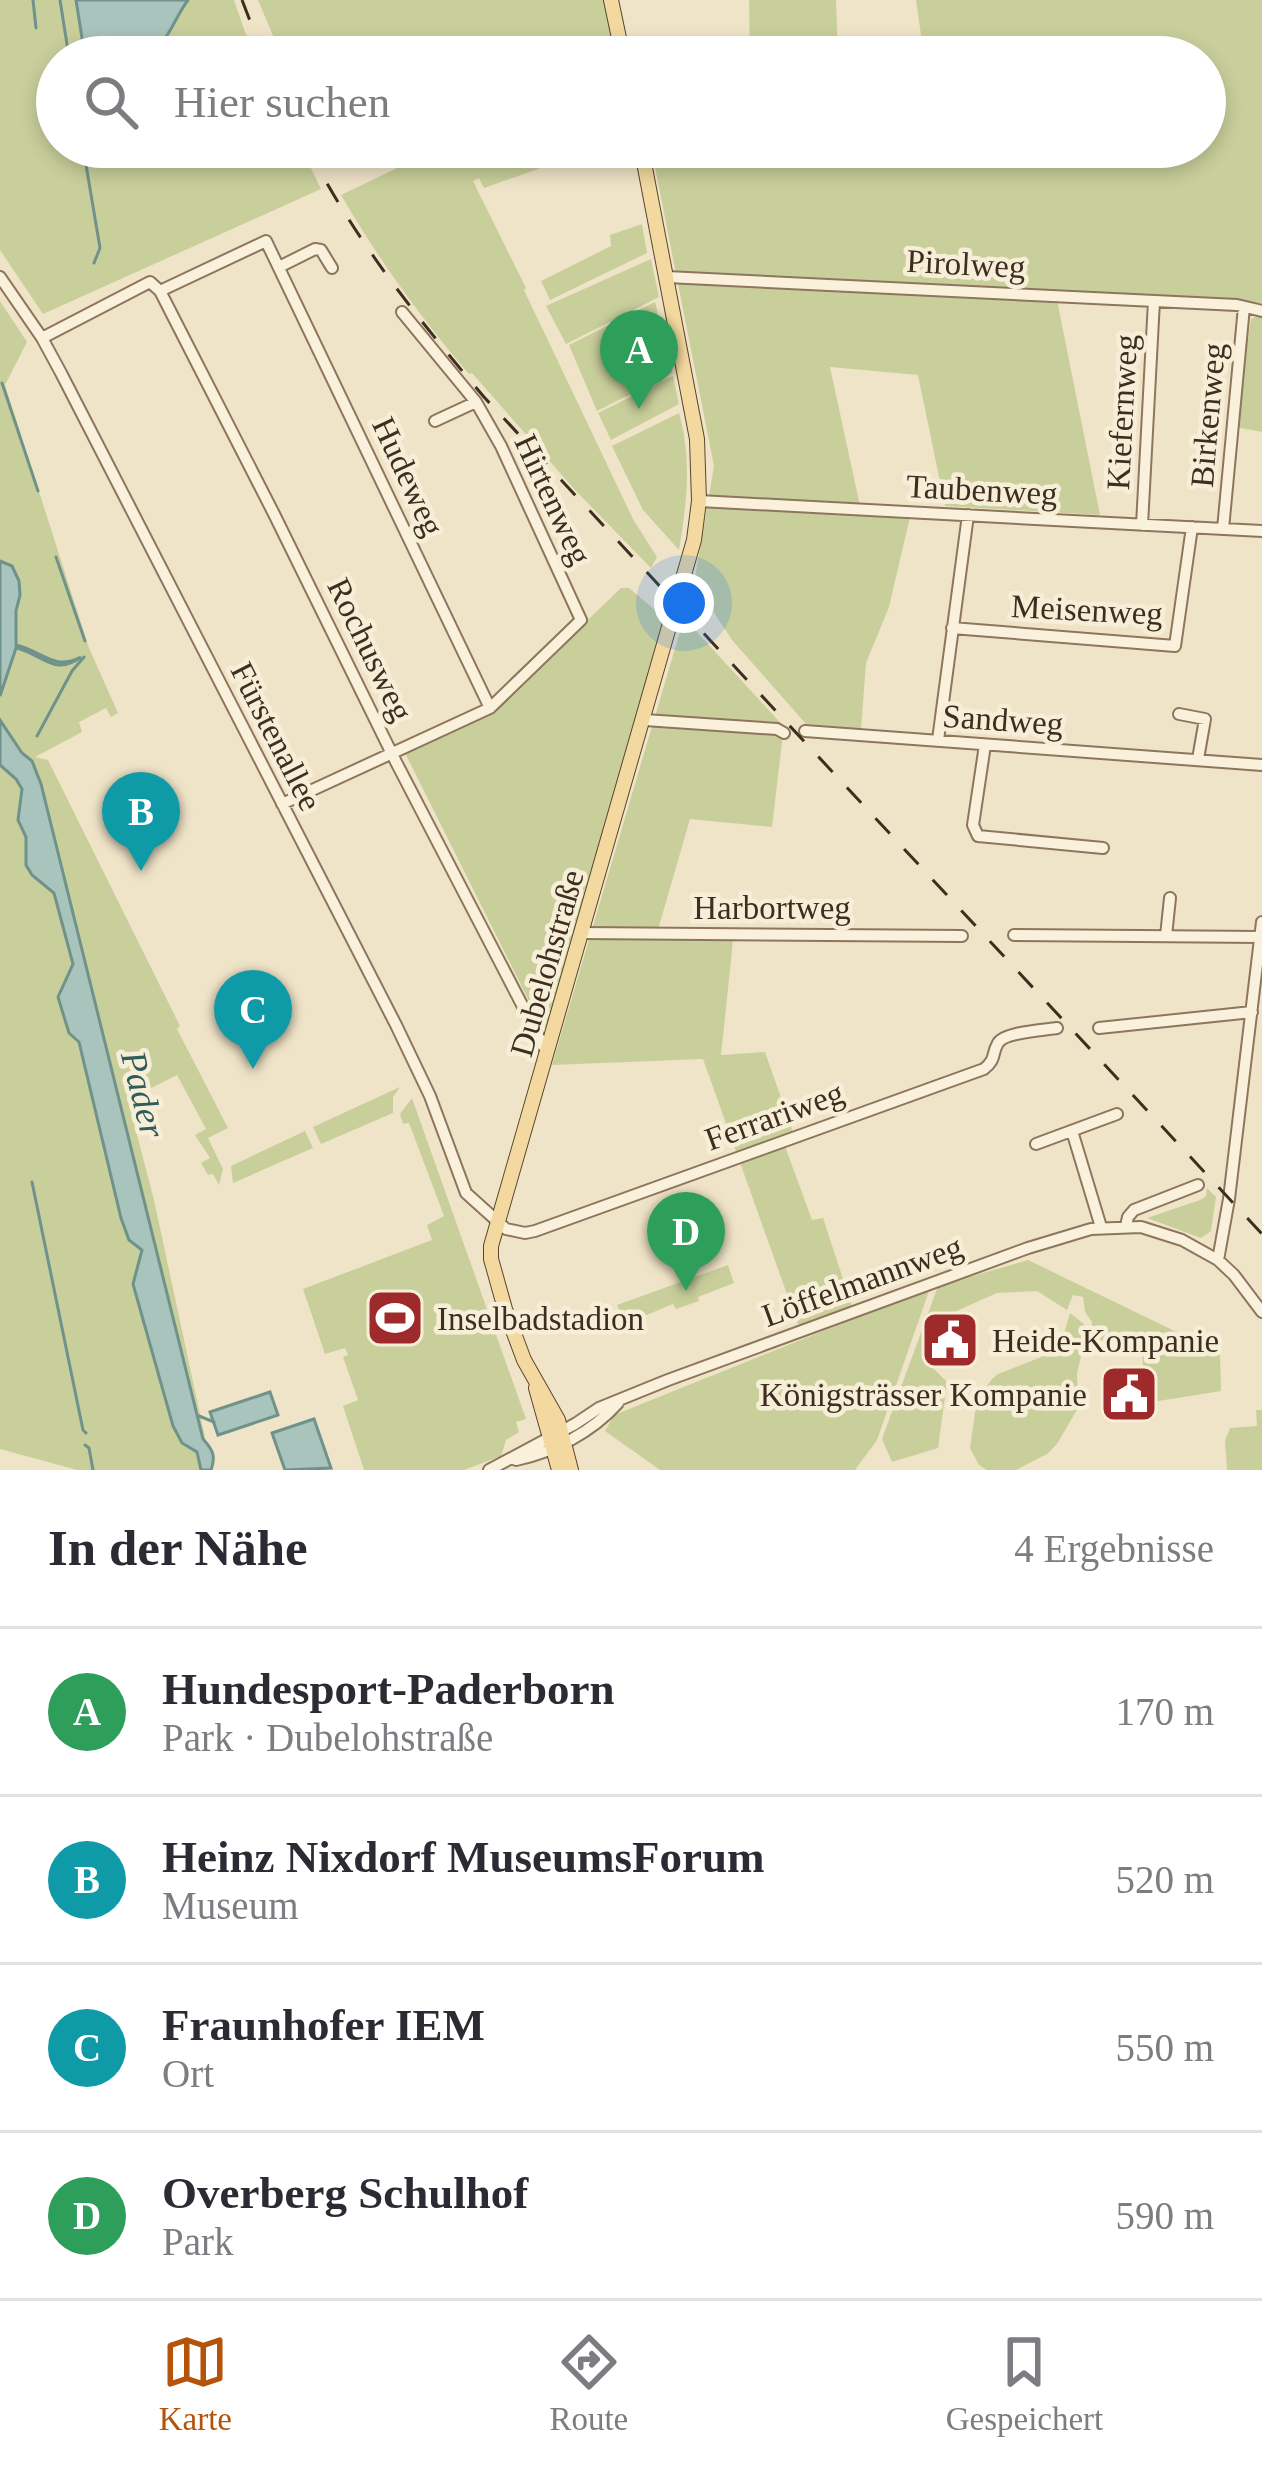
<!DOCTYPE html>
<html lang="de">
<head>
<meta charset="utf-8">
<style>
  :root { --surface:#fff; --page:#f7f7f7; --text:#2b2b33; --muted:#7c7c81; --line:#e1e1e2; --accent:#b45309 }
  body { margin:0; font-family:"Times New Roman",serif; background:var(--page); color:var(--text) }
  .you { position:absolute; left:684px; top:603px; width:42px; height:42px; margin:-30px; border:9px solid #fff; border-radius:50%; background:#1a73e8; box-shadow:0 0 0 18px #1a73e833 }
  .badge { display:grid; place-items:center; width:78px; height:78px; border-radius:50%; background:var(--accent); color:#fff; font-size:39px; font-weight:700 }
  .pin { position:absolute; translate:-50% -99px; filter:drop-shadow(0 3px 6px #0008) }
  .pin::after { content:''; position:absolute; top:63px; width:42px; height:36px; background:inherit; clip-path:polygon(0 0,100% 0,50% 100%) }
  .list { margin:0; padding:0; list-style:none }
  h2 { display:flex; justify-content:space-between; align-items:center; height:156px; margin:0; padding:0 48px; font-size:51px }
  h2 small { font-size:39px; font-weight:400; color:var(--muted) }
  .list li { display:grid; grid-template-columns:78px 1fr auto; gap:36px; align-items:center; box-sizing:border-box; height:168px; padding:0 48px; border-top:3px solid var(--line) }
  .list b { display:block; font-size:45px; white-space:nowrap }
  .list p { margin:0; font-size:39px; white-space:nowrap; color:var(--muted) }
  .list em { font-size:39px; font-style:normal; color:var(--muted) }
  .icon { flex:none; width:66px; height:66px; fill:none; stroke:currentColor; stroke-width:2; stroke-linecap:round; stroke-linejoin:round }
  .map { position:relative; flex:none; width:1262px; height:1470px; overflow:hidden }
  .search { position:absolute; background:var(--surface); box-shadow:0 6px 18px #0003; left:36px; right:36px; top:36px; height:132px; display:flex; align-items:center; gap:30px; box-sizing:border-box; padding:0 42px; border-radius:66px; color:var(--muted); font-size:45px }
  .sheet { height:828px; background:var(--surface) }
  nav { display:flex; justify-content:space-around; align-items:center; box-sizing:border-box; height:168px; border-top:3px solid var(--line); background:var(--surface); font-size:33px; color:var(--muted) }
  nav a { display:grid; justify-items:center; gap:6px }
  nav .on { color:var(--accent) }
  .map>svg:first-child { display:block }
  .green { fill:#c9cf9b }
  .water { fill:#a9c4bc; stroke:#6f938a; stroke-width:3 }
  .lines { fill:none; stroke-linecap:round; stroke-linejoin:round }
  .stream { stroke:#6f938a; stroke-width:3 }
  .minor-casing { stroke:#8d765c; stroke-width:14 }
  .major-casing { stroke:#5b4430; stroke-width:16 }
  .minor { stroke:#faf1dc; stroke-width:10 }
  .major { stroke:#f3d9a0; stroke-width:14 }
  .rail { stroke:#3d2e20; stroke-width:3; stroke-dasharray:21 21; stroke-linecap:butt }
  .labels { text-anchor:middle; stroke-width:9; stroke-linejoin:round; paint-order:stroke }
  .street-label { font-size:33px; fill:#3d2e20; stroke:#f7eed8 }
  .poi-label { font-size:33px; fill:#3d2e20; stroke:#f7eed8; text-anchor:start }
  .water-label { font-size:36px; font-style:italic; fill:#2f5d5a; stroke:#f7eed8 }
</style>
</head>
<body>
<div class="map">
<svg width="1262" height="1470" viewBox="0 0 1262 1470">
  <rect width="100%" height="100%" fill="#f0e4c8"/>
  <path class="green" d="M0,0H76L85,57H57V147H301L321,189L43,314L0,250Z
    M189,0H234L245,32L257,57H142C149,49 159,45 166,37C174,25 179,12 189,0Z
    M258,0H604L618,55L282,57Z
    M749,0H836L838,57H750Z
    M916,0H1262V303L1055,290L1100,515L945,506L918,375L830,367L862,515L910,517L889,607L866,663L861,729L806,724L732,640L707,602L693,590L714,466L651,147H1205V57H924Z
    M441,147H580L552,164L484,188L479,178L473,181L526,288L524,290L633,519L657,557L651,568L574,489L472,373L469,374C421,318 378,259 341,195Z
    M642,224L647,253L550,300L541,281L611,246L610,235Z
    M651,259L659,297L566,344L546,306Z
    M0,301L27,342L5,385L89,648L118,713L111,717L106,708L79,722L82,732L35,757L48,760L180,1026L177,1029L228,1128L208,1138L223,1169L219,1185L213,1174L208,1175L201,1163L210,1158L195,1135L206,1129L177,1075L128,1100L154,1200L212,1470H77L0,1449V696L15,651L16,611L20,595L7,562L0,561Z
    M655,302L672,373L597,411L569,345Z
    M1258,316L1262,317V432L1235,427L1251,319Z
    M673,376L679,404L611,440L598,413Z
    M679,413C692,460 687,503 679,550L643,510L612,446Z
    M621,588H629L668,621L550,1029L541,1025L405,753L491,713Z
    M684,618L787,730L783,734L772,827L690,819L655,940L733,941L721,1055L765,1052L793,1132L782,1138L812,1220L823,1218L852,1306L798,1325L703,1059L552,1065Z
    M400,1087L393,1097V1113L321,1144L313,1127Z
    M412,1098L526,1419L516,1422L519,1432L506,1440L501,1456L464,1470H364L343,1406L358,1400L343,1357L348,1355L345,1348L325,1354L303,1289L432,1240L427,1225L444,1216L409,1123L403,1124L400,1114Z
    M305,1131L313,1148L233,1183L231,1166Z
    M1207,1188L1216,1197L1211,1231L1201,1238L1147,1218L1200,1200L1206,1196Z
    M1028,1260L1220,1353L1221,1391L1146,1403L1142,1354L1090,1337L1092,1322L1085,1312L1083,1297L1073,1295L1067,1310L1037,1291L997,1293L952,1313L934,1342L927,1362L947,1382L938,1448L892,1462L882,1439L938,1286Z
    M728,1265L734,1283L698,1297L699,1301L676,1309L673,1304L625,1324L617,1305Z
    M930,1288L877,1440L855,1470H660L605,1431L614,1415Z
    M1070,1313L1084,1324L1082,1352L1077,1374L1078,1408L1057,1444L1047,1454L1016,1470H987L979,1465L970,1448L975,1412L980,1397L991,1380L998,1374L1059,1350Z
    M1256,1410H1262V1470H1227L1225,1441L1230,1428L1257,1426Z"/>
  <path class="water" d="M76,0H188C179,12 174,25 166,37C159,45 149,49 142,57H85Z
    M0,561L12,566L19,581L20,595L16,611V645C45,652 52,671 81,657C54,677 43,654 16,648L0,696Z
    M0,720L22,753L32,761L41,784L203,1439C213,1450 216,1456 211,1470H201L197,1452L182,1443L173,1426L133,1284L142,1250L129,1240L121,1218L79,1042L69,1033L58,997L73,964L54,893L32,875L26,865V837L18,820L22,789L16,779L0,765Z
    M270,1392L278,1415L218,1435L210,1412Z
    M314,1419L331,1468L285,1470L272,1433Z"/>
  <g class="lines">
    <path class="stream" d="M33,0L36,28
      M60,0L69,57
      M83,147L100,248L94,263
      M2,383L38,491
      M56,557L85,641
      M37,736L72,671L84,657
      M32,1182L83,1430L86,1433
      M199,1416L214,1422
      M85,1445L89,1448L93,1470"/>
    <defs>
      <path id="minor" d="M279,267L315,249L321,250L332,268
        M0,277L42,338L61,373L396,1025L430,1096L466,1193L506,1229L525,1233L535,1231L984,1069C997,1058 991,1055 998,1043C1005,1032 1044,1030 1057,1028
        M667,277L1237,305L1262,311
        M160,291L266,241L490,708
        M42,338L150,282L160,291L274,514L396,762L546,1051
        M435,421L476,402
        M699,501L1262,531
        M1142,525L1154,301
        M1223,529L1244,307
        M952,628L1175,646L1192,527
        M1179,714L1205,719L1198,759
        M645,720L777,729L784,733
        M805,731L1262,765
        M938,740L968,515
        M985,745L973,825L978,836L1103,848
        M282,804L490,708L581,620L501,446L476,402L402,312
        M582,933L962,936
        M1014,935L1261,937
        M1166,936L1170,898
        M1099,1028L1252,1012
        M1072,1131L1101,1227
        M1036,1144L1117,1114
        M1126,1226L1128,1217L1134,1210L1198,1185
        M1218,1260L1229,1199L1262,922
        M516,1460C554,1452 592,1432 618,1403
        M489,1470L575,1424L599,1408L668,1380L1028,1248L1091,1229L1141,1227L1182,1240L1218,1260L1234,1275L1262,1312"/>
      <path id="major" d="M611,0L623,57
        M536,1388L559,1470
        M571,1470L558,1420L524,1360L505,1309L491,1259V1246L694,540L699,501L697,439L641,147"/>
    </defs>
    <use href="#minor" class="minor-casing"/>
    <use href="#major" class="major-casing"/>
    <use href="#minor" class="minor"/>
    <use href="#major" class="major"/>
    <path class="rail" d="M242,0L264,57
      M307,147C357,243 415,315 484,397L1262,1234"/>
  </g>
  <defs>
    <symbol id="stadium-square" viewBox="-11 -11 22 22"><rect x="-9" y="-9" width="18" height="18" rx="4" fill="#9e2a2b" stroke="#f7eed8"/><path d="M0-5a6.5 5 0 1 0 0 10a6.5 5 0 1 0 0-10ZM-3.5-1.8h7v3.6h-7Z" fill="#fff"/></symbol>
    <symbol id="civic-square" viewBox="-11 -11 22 22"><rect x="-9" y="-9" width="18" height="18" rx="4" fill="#9e2a2b" stroke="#f7eed8"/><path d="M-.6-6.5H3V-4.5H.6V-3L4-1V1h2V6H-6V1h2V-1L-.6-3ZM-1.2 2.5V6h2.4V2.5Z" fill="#fff"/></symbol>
  </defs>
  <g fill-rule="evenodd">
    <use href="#stadium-square" x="362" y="1285" width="66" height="66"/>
    <use href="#civic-square" x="917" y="1307" width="66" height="66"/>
    <use href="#civic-square" x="1096" y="1361" width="66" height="66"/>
  </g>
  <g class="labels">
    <g class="street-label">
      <text transform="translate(966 263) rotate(3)" y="12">Pirolweg</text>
      <text transform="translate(1121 412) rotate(-87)" y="12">Kiefernweg</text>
      <text transform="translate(1207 415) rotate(-85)" y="12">Birkenweg</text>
      <text transform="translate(409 476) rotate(65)" y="12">Hudeweg</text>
      <text transform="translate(982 489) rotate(3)" y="12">Taubenweg</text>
      <text transform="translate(554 499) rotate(65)" y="12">Hirtenweg</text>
      <text transform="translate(1087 609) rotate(3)" y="12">Meisenweg</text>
      <text transform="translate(371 649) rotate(64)" y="12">Rochusweg</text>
      <text transform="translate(1003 719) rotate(4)" y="12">Sandweg</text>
      <text transform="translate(277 736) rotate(63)" y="12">Fürstenallee</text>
      <text x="772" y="919">Harbortweg</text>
      <text transform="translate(546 963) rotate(-74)" y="12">Dubelohstraße</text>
      <text transform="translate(774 1115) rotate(-20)" y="12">Ferrariweg</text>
      <text transform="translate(862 1280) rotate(-20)" y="12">Löffelmannweg</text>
    </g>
    <g class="poi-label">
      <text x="437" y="1330">Inselbadstadion</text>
      <text x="992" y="1352">Heide-Kompanie</text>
      <text x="1087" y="1406" text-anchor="end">Königsträsser Kompanie</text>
    </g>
    <g class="water-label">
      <text transform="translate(144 1094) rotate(76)" y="13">Pader</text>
    </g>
  </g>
</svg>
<div class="you"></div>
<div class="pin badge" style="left:639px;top:409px;background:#2e9e5b">A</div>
<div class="pin badge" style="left:141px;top:871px;background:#0f9aa8">B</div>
<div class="pin badge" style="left:253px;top:1069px;background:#0f9aa8">C</div>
<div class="pin badge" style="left:686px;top:1291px;background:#2e9e5b">D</div>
<div class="search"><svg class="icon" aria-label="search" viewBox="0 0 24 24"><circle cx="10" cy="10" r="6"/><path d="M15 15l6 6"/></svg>Hier suchen</div>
</div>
<section class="sheet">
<h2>In der Nähe<small>4 Ergebnisse</small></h2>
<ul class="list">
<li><span class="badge" style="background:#2e9e5b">A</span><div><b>Hundesport-Paderborn</b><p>Park · Dubelohstraße</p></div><em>170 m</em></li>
<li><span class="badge" style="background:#0f9aa8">B</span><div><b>Heinz Nixdorf MuseumsForum</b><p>Museum</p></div><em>520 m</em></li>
<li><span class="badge" style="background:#0f9aa8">C</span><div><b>Fraunhofer IEM</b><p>Ort</p></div><em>550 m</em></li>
<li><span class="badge" style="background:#2e9e5b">D</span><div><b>Overberg Schulhof</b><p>Park</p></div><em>590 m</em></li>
</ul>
</section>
<nav>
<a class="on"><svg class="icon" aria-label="map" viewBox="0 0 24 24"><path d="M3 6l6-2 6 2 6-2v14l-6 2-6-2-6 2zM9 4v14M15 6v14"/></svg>Karte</a>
<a><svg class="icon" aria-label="directions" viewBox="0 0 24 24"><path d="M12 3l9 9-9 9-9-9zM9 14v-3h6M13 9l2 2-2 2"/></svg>Route</a>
<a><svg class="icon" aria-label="saved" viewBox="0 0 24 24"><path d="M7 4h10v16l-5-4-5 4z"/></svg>Gespeichert</a>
</nav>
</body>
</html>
